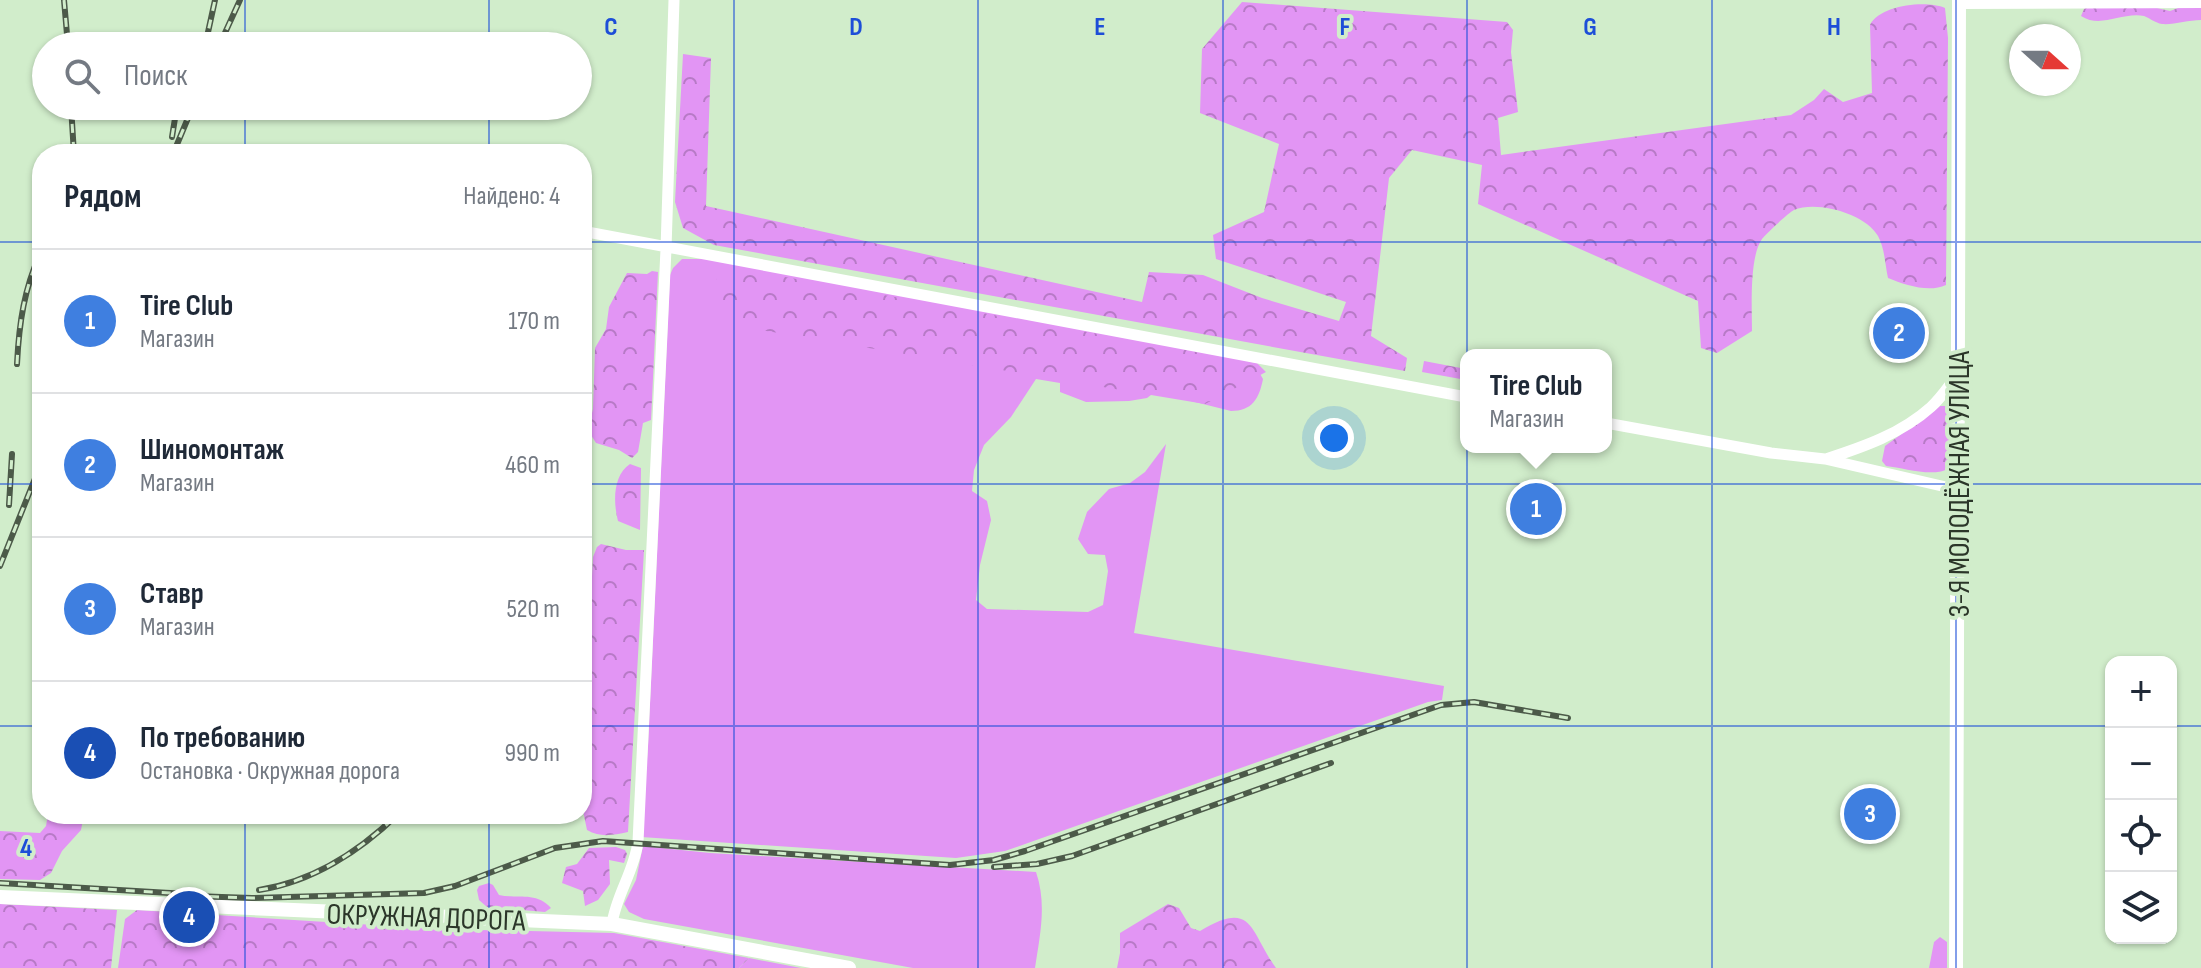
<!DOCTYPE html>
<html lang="ru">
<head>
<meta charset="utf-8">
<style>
  :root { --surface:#fff; --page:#f2f2f3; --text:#1f2937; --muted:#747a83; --line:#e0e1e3; --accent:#a34ab7 }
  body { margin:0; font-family:"Sofia Sans Condensed",sans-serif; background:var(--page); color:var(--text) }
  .controls { position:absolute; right:24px; bottom:24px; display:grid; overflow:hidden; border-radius:16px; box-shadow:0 2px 6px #0004 }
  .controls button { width:72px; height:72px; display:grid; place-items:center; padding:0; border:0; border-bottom:2px solid var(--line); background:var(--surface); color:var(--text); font:40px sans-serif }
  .compass { position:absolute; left:2009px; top:24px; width:72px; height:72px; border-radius:50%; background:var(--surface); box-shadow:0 2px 6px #0004; rotate:111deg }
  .you { position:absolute; left:1334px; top:438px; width:28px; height:28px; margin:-20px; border:6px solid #fff; border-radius:50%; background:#1a73e8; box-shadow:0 0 0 12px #1a73e833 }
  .badge { display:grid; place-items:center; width:52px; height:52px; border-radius:50%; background:var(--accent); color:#fff; font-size:26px; font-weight:700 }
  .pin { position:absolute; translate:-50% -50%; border:4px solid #fff; box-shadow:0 2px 8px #0006 }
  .popup { position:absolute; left:1460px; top:349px; width:152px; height:104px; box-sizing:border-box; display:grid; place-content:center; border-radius:16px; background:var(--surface); filter:drop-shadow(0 2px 6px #0005); font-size:26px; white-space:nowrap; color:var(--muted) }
  .popup b { font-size:30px; color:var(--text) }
  .popup::after { content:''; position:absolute; left:50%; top:100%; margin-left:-16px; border:16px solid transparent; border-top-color:var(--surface) }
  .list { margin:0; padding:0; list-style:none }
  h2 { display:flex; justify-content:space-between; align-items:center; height:104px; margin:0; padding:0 32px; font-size:34px }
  h2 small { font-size:26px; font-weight:400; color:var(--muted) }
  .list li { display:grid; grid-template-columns:52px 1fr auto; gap:24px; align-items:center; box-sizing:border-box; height:144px; padding:0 32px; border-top:2px solid var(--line) }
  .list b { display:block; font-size:30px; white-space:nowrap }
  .list p { margin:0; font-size:26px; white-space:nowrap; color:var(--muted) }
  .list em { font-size:26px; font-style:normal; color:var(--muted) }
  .icon { flex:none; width:44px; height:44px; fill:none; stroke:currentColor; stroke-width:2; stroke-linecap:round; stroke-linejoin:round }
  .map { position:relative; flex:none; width:2201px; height:968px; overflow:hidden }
  .search { position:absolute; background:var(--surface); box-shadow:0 2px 6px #0004; left:32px; top:32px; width:560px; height:88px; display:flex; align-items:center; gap:20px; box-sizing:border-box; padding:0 28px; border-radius:44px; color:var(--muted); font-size:30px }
  .panel { position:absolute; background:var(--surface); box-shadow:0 2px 6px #0004; left:32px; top:144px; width:560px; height:680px; border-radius:32px }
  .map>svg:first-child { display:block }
  .green { fill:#e295f4 }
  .forest { fill:url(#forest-crowns) }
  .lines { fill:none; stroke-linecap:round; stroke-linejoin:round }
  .minor { stroke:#fff; stroke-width:11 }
  .major { stroke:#fff; stroke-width:14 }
  .rail-casing { stroke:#4c5a49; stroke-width:6 }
  .rail { stroke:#d1edcb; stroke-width:3; stroke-dasharray:9; stroke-linecap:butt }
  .grid { fill:none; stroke:#1d4ed8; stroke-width:2; stroke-opacity:0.55 }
  .labels { text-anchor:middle; stroke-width:8; stroke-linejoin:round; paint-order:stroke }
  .street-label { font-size:30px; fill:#2b3629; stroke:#d1edcb }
  .grid-label { font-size:26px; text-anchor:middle; font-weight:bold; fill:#1d4ed8; stroke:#d1edcb; stroke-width:8; stroke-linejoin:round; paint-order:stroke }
</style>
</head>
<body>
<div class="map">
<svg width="2201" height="968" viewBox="0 0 2201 968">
  <defs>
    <pattern id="forest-crowns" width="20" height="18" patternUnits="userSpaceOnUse" patternTransform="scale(2)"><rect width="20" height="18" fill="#e295f4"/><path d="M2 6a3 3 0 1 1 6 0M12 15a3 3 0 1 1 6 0" fill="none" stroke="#b77ac6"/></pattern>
  </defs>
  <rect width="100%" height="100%" fill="#d1edcb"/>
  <path class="green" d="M682,259H708L1247,360L1256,367L1263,379C1259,399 1252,411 1231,411L1155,392L1147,398L1129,401L1086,402L1060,392V383L1036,379L1011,417L984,445L974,470L972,491L987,501L991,520L980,565L976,600L987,609L1088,612L1103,605L1108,571L1105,555L1088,554L1078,539L1087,512L1109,489L1130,483L1145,472L1166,444L1134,633L1444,686L1442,700L1428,702L1042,838L1005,851L956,858L641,837L648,746L670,275L673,268Z
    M643,846L710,853L1036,872C1047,904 1040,935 1035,968H913L644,919L629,912L624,904L636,880Z
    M1940,937L1947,942V968H1929L1934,942Z
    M749,958L801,968H739Z"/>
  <path class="forest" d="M1242,2L1507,22L1513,30L1511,52L1518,112L1498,118L1501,155L1791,115L1814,100L1824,89L1843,102L1872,93L1870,25C1880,5 1926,0 1945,8L1948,38L1946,285C1929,293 1905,285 1888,278C1885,265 1885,249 1878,236C1866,214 1817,200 1794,210C1788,213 1766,234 1762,239C1749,257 1752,309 1752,331L1717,353L1701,348L1698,301L1478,204L1482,165L1412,150L1389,178L1371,336L1407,358L1405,371L714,245L683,228L675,202L683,54L711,58L706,206L1142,302L1149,272L1203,275L1262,298L1339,321L1346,302L1216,259L1213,235L1264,212L1279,144L1200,113L1202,49Z
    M2131,2L2170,11L2186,5L2201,7V20C2188,20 2174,25 2162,24C2155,23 2150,18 2144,16C2121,12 2101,29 2081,16L2084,9L2094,3Z
    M714,264L1257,363L1266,372L1205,404L725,324Z
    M652,271L658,272L651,420L643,423L638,452L632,458L619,450L596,443L591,435L589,425L593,409L595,348L606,329L609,307L627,273L647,274Z
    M1424,361L1466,369V380L1422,372Z
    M1940,406H1946C1957,419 1954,451 1950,468C1933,478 1905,468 1886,466L1882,461L1885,446Z
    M630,464L641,468L640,530L618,521C613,502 613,475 630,464Z
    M601,544L626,550H644L628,832C613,835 601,838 587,830L582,806V780C592,770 592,759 584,748L582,675L588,653L593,557L597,547Z
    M48,814H84L81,830L62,851L51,873L40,880L0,879V831L40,833L46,826Z
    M616,847L625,850L627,854L624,863L609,860L610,884L598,900L585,906L583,891L562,883L566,867L577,864L589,848Z
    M489,883L493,885L499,895C517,899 536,891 551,908L545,912L487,907L479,900L477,890L479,886Z
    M0,904L117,910L111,968H0Z
    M1168,904L1179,908L1191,928L1200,931C1254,899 1249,931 1276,968H1117L1120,953V933Z
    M137,910L438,929L614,933L749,958L739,968H118L125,919Z"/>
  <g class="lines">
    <path class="minor" d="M582,231L1466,397
      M1606,423L1771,453L1825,459L1959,490
      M1826,459C1863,447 1901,434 1931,407C1942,397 1950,384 1959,373
      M612,924C616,895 634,872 638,842L666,249L674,0"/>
    <path class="major" d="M1959,2L2201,1
      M0,897L612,924L849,968
      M1956,968L1959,0"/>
    <defs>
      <path id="rail" d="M64,0L68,46
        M205,46L215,0
        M219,46L240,0
        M71,106L74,154
        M172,137L177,106
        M173,154L193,106
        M17,364C19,324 24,287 42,250
        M9,505L12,454
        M0,566L40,466L42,453
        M36,603L42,511
        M88,816V814
        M994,867L1037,864L1072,856L1331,763
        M0,883L204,895
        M259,890C312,882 360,851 398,814
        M192,896L252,898L424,893L455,886L555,848L603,841L950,865L994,860L1025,851L1441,705L1474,702L1568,718"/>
    </defs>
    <use href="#rail" class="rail-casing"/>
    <use href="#rail" class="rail"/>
  </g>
  <path class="grid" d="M245,0V46M489,0V46M734,0V968M978,0V968M1223,0V968M1467,0V968M1712,0V968M1956,0V968M245,106V154M489,106V154M0,242H42M582,242H2201M0,484H42M582,484H2201M0,726H42M582,726H2111M2171,726H2201M245,814V968M489,814V968"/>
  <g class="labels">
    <g class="street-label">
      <text transform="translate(1959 484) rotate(-90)" y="10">3-Я МОЛОДЁЖНАЯ УЛИЦА</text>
      <text transform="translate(426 917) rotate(2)" y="10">ОКРУЖНАЯ ДОРОГА</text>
    </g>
  </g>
  <g class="grid-label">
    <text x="611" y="35">C</text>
    <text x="856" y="35">D</text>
    <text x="1100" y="35">E</text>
    <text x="1345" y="35">F</text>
    <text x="1590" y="35">G</text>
    <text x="1834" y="35">H</text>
    <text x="26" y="856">4</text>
  </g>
</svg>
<div class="controls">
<button>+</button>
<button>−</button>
<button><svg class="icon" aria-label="locate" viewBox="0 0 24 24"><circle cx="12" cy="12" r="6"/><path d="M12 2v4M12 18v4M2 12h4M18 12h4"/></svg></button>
<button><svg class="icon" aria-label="layers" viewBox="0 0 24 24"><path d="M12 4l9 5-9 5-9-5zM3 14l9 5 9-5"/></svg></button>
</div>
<svg class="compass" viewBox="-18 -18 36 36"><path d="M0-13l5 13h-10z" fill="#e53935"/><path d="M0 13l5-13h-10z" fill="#747a83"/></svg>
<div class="you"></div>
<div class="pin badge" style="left:1536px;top:509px;background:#3f7fe0">1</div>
<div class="popup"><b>Tire Club</b>Магазин</div>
<div class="pin badge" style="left:1899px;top:333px;background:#3f7fe0">2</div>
<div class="pin badge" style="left:1870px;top:814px;background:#3f7fe0">3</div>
<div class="pin badge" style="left:189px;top:917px;background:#1a4fb4">4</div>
<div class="search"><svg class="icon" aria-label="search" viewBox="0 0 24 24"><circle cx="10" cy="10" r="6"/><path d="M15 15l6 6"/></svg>Поиск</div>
<section class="panel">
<h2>Рядом<small>Найдено: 4</small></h2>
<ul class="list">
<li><span class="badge" style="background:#3f7fe0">1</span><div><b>Tire Club</b><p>Магазин</p></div><em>170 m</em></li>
<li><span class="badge" style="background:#3f7fe0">2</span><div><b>Шиномонтаж</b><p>Магазин</p></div><em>460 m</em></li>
<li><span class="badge" style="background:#3f7fe0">3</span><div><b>Ставр</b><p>Магазин</p></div><em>520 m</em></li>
<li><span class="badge" style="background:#1a4fb4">4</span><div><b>По требованию</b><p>Остановка · Окружная дорога</p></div><em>990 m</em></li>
</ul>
</section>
</div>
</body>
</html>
